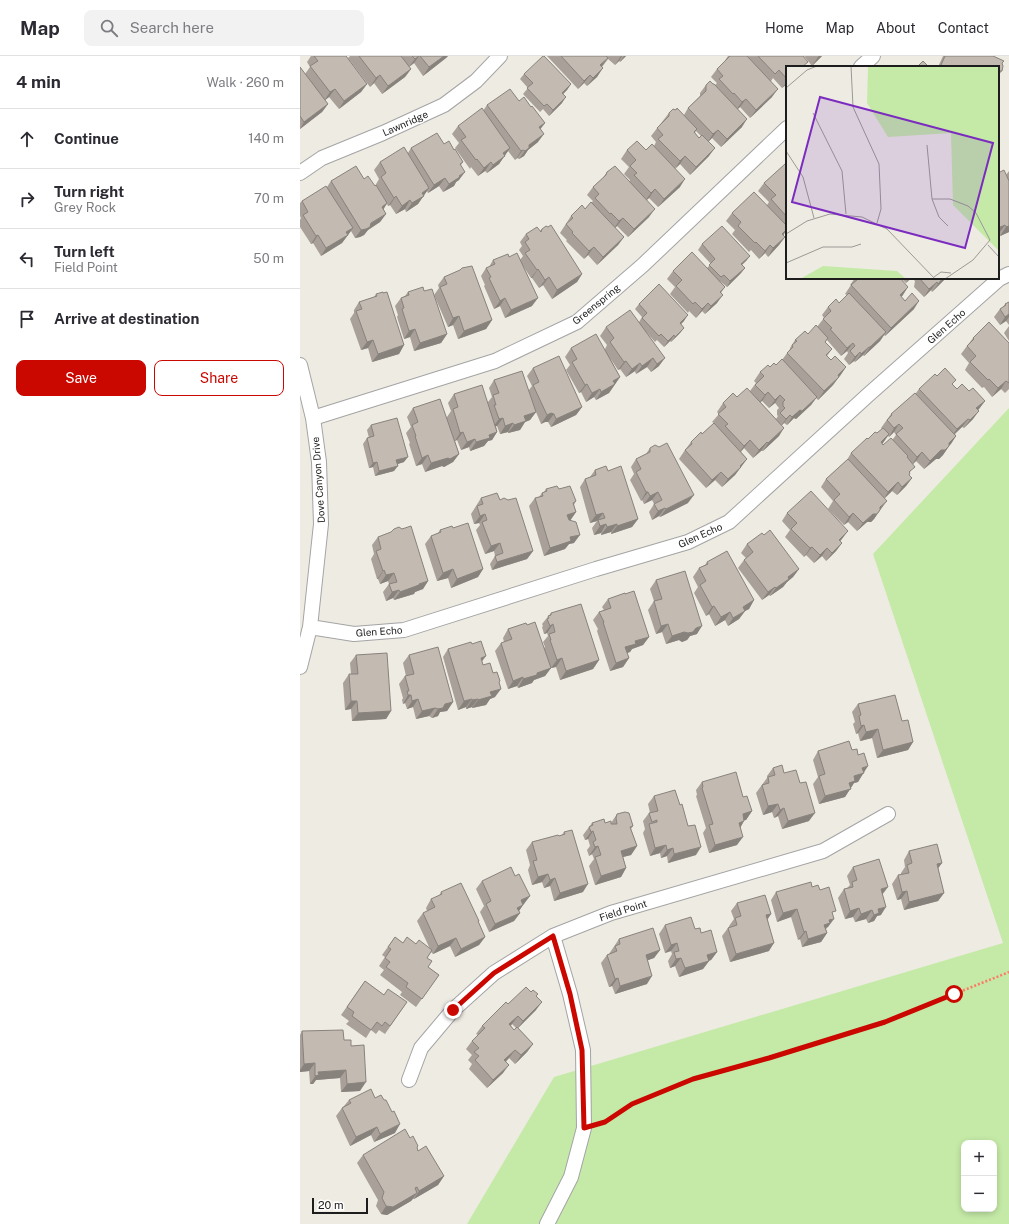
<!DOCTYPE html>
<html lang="en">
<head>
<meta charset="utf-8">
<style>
  :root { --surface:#fff; --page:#f2f2f3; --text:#2b2b33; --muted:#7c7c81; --line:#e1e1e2; --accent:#ca0800 }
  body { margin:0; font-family:"Public Sans",sans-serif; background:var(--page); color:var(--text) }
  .controls { position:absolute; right:12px; bottom:12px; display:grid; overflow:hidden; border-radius:8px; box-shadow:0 2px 6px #0003 }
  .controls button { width:36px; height:36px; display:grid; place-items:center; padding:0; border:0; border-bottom:1px solid var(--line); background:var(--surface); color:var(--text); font:20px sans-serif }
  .scale { position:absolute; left:12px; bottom:10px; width:56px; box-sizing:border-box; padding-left:4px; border:2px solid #1d1d1d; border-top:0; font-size:11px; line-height:14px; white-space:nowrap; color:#1d1d1d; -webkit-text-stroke:3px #fff; paint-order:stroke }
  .stop { position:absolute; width:12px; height:12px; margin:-9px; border:3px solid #ca0800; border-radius:50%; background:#fff }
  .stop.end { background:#ca0800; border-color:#fff; box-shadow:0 1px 4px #0008 }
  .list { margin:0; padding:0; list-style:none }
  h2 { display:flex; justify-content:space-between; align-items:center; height:52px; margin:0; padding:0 16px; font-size:17px }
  h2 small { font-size:13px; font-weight:400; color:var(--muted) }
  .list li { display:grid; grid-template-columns:26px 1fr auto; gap:12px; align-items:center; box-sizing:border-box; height:60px; padding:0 16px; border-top:1px solid var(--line) }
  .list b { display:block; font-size:15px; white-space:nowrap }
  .list p { margin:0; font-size:13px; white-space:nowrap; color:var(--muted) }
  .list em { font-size:13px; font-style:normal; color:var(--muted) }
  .actions { display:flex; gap:8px; padding:12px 16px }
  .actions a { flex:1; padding:9px 0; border:1px solid var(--accent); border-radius:8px; text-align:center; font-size:14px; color:var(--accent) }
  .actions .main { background:var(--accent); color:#fff }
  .icon { flex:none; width:22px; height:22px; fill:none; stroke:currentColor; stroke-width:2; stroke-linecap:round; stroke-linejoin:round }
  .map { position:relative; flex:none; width:709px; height:1168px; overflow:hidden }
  header { display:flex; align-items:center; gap:24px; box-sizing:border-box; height:56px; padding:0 20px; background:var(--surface); border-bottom:1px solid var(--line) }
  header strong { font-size:19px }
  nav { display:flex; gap:22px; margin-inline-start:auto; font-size:14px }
  .search { width:280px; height:36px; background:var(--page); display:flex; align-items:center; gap:10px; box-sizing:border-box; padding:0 14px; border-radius:8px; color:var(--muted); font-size:15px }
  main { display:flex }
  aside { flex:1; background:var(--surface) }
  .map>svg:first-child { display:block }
  .grass { fill:#c5eaa7; fill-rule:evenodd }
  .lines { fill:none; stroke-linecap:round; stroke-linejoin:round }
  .street-casing { stroke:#a4a4a4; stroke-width:16 }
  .path { stroke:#fc7b66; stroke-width:2.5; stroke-dasharray:2 2; stroke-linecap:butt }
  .street { stroke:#fff; stroke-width:14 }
  .wall { fill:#a8a099; fill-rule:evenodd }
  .shaded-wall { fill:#88827d }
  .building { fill:#c3bab2; stroke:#88827d }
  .route { stroke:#ca0800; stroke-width:5 }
  .labels { text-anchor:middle; stroke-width:3; stroke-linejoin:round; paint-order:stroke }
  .street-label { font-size:10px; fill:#1d1d1d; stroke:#fff }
  .inset-road { fill:none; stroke:#9a9994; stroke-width:1 }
  .view { fill:#7b2cbf; fill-opacity:0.15; stroke:#7b2cbf; stroke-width:2 }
  .inset-edge { fill:none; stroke:#1d1d1d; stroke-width:2 }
</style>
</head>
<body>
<header>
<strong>Map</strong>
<div class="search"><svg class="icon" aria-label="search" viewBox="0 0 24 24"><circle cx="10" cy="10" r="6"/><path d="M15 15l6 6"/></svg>Search here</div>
<nav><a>Home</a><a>Map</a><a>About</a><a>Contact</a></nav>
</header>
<main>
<aside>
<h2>4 min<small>Walk · 260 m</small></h2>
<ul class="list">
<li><svg class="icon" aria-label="ahead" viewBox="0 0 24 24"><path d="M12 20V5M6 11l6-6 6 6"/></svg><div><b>Continue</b></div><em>140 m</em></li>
<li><svg class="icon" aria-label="right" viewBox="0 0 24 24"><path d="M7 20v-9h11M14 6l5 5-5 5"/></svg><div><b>Turn right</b><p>Grey Rock</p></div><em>70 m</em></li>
<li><svg class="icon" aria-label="left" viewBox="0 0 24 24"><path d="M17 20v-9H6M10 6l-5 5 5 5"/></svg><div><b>Turn left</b><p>Field Point</p></div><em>50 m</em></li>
<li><svg class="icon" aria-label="arrive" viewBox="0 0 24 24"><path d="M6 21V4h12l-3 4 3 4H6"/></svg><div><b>Arrive at destination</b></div></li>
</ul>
<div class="actions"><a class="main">Save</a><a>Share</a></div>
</aside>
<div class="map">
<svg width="709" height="1168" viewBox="0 0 709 1168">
  <rect width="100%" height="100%" fill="#eeebe3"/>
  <path class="grass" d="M709,352V1168H167L254,1021L703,887L573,498ZM664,1087H694V1153H664Z"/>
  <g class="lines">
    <defs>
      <path id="street" d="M561,11L573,0
        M0,117L22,102L83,77L144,49L176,25L200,0
        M0,309L13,362L19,406L21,468L10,571L0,611
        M13,362L195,305L277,266L343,209L487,72
        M10,571L54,578L104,574L296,513L388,486L429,466L568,339L699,223L709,218
        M109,1024L121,992L153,954L194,917L253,880L311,857L523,795L588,758
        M247,1168L271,1121L284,1072L283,994L270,938L253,880"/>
    </defs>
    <use href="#street" class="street-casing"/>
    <path class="path" d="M300,1067L305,1066L332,1048L393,1023L469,1002L585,966L709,916"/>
    <use href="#street" class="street"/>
  </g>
  <path class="wall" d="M11,0H46L67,28L61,36L39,53L29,41L25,44L28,48L22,56L0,73V11L5,18L10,11L7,6Z
    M50,0H148L146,2L123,20L114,7L109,11L111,13L105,21L82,38L74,27L70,31L48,2Z
    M247,0H326L320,6L319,5L315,9L308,3L302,11L297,21L287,30L284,27L278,33Z
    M428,0H503L487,11V28L482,32L473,22L471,25L472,41L450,62L440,51L438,53L442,71L421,91L412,82L409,85V100L390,119L380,108L375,112L380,131L358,151L349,142L347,144L349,161L328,181L317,170L315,172L324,181L318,189L297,209L288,199L284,203L266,185L267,184L260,177L271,160L285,153L293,145L287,139L293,131L302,123L307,116L330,125V124L324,118L329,111L321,103L327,94H346L354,90L356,86L351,80L369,57L384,59L388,52L400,40V37L406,29L413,28L415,29L417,27L411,21L417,13L424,6ZM396,75L401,80L399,82L395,77Z
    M504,0H522L512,10Z
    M643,0H693L702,7V15L698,20V11H638Z
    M224,18L271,28L267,34L263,38L262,47L249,60L243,53L240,56L223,38L228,32L220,23Z
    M219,45L231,51L245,67L240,73L238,86L228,94L224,100L219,103L217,102L215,104L208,95L199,108L187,117L185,115L178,120L171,111L170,113L155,92L159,87L152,78L158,70L183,55L187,49Z
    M144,88L154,94L163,106L161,109L159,124L156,126L154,130L143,136L139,130L128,137L127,135L118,148L106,156L105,153L96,158L90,149L88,150L87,148L83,153L86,158L80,166L68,174L64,179L60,181L55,182L51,175L42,187L21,200L13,187L11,188L0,171V164L1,162L0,160V147L2,145L27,131L31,125L64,123L75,130L79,123L74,114L80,106L108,97L111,92Z
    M487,110V175L486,174L483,179L485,181L479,189L468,201L465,197L459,203L451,194L449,196L432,178L435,174L426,165L432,157L467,149L469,146L458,135L464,127Z
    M709,115V176L700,180L699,177L698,178V117L706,119Z
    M242,173L282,218L277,226L252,243L243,229L239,232L232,222H231L223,210L232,250L205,262L200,250L194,253L184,230L185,229L181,220L186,212L189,211L193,204L209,201L220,204L223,200L219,194L222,190L220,186L226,178L240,175Z
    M402,188L450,200L446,205L442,209L445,212L441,217L427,231L420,225L425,231L421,237L417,247L405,258L402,255L396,262L389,255L388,257L370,238L375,231L367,223L373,215L407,212L411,208L398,194Z
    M162,212L192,264L186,273L158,283L153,269L148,271L134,239L139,232L138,229L144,221L160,215Z
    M555,222H600L603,239L601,241L614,253L585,280L584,279L580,285L564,300L563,299L555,306L554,305L549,309L544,303L548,297L547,295L541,300L527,284L525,286L532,293L527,300L531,304L546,311L533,329L518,344L516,342L511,349L496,363L494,362L487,369L484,367L482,369L479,380L463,395H461L453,402L444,392L441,396L447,403L435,419L422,431L415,424L406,432L379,403L385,394L391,386L402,378L414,367L412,366L419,358L417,356L423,347L450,335L456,327L454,325L460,316L470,311L476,309L482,304L490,293V292L495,284L508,278L517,271L524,262L522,259L528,251L539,247L547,239L545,238L551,229H550ZM462,345L469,352L475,347L479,352L477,354V359L478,360L476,363L460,346Z
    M601,222H611L606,227Z
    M612,222H646L632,236L631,234L624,241L614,231L615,225Z
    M124,235L147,278L141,287L114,295L110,281L104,283L97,261L98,259L95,250L101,242L105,240L108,236Z
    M76,238L104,289L99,298L72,306L68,292L61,294L50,263L54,257V254L59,246L74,241Z
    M709,246V269L706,265L700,269L694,261L700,253L703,251L705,248Z
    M339,248L384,265L381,268L384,272L380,277L371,286L370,285L364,291L357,284L355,286L347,277L359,310L351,316L347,311L336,318L335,315L326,321L320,313L318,314L310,302L320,321L309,337L296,344L294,341L286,346L281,336L279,337L266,314L270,309L265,301L271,292L305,293L307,289L300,280L306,271L339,266L342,261L335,253Z
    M709,270V285L704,277Z
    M673,282L709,287V333L705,337L701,333L692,341L684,331L682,332L665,314L669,307L661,298Z
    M233,312L282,351L276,359L251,371L248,366H245L241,368L236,356L230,364L225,366L220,374L208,377V376L200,378L197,370H196L197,376L192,384L188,385L184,390L170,395L169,391L161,394L157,384L155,385L159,398L153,406L144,411L142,410L125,416L122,408L116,410L109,388L110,387L106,377L111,371L107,361L113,352L147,361L151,355L148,347L154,338L188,346L192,341L189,332L194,324L229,334L232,330L227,320Z
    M637,320L653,329L657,333L669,335L685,345L678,354L673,363L664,372L662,371L655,378L656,380L643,399L639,403H636L624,413L616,405L613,408L609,419L612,422L606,430L597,439L592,435L584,442L580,454L574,463L571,466H567L557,475L548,466L544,469L528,453L533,445L521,431L526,423L547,404L551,397L568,383L577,377L582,373L581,372L591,358L616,337L619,333ZM594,376L596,379L593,383L583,389L582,388L588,380L589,381Z
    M71,369L104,406L97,408L94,415L75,420L73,411L69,412L63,388L67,382H69L67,374Z
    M350,392L388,447L360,461L359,460L352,464L349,456L354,448L352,444L344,448L342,444L341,445L330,424L334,418L331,411L336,403L346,398Z
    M295,414L308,415L338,463L332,471L311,478V476L301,479V477L294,479L292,472L297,465L290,467L280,431L285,423L290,421Z
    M246,433H259L276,445L274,449L276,456L270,464L274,487L269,488L265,493L244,500L229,450L235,442L239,441L242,437L244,436Z
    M181,442L200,444L233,495L227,503L192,514L190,508L195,500L194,495L185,498L176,474L180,469L179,467L174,468L171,458Z
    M487,457L542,483L540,485L542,487L536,495L526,505L522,500L514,507L506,499L504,501L485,481L490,474L482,465Z
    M153,472L183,513L178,521L151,532L148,522L137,525L125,488L131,480L138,477L140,474Z
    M94,473L128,525L123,533L115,536L114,538L94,544L93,542L86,545L83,536L89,528L88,525L80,528L78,523H77L71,503L74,498L72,489L78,481L91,477Z
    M447,488L499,513L493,521L487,526L483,531L470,540L469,539L462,544L438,512L444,504L446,502L441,497Z
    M407,506L454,544L449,553L445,555L439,563L428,570L425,564L415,570L409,558L406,560L394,537L398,531L393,521L399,512L405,509Z
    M356,524L397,578L390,580L387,584L382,586L379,584L366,588L362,576L356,578L348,554L354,545L350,533Z
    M308,543L349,581L343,589L332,593L330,596L327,597L329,602L323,611L310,615L297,575L298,573L293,564L299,556L304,554L302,551Z
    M251,557L299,604L293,613L260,624L256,611L251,612L245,620L234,624L232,627L218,632L217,630L208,633L195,595L201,587L204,586L203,582L208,573L227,569L244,592L245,591L243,586L248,580L247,577L244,578L242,571L243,570L242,568Z
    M172,588L182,606L183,609L193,617L199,627L195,641L190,643L186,649L172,652V651L166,653V651L158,654L143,601L148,593Z
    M56,599L91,655L86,663L52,665L51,653L45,654L43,627L49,618H51L50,607Z
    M109,599L153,646L147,655L140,656L138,660L132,662L129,660L116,663L113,651L107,653L105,647L103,648L102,644L103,642L99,628L105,620H106L103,607Z
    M558,648L602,665L613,686L608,694L577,702L572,682L560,685L558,677L556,678L553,668L555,666L552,656Z
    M552,694L563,716L558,726L554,727L545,741L519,748L513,728L518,721L513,704L518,695Z
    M473,712L484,717L509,765L482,773L478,760L474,762L472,756L463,759L456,737L467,722V720Z
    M402,726L443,741L452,755L446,764H444L440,772L437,789L409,797L403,777L406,772L396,740L397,739L396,734Z
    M354,740L380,749L396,799L368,807L367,800L361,802L360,797L350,800L343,777L345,773L343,765L349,757H350L348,748Z
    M317,758L333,770L331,773L337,790L331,799L323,801L326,812L321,821L295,829L289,810L294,803L292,798L289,800L287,794L290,790L288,783L285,784L283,779L292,767H311Z
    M264,776L283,836L254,845L250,830L244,832L242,826L232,829L228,814L230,809L226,794L232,786L259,780L262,779Z
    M609,795L642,807L638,812L644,837L638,845L604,854L601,843L597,844L592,828L598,819H601V817L605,811L604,804Z
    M553,811L583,838L581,859L577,860L574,865L568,867L566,863L555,866L553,861L545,863L538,842L544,833L547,832L550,829L547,820Z
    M182,825L224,848L223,849L219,855L220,857L214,865L189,876L180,856L184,850L176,833Z
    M512,831L520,834L533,859L528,871L526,873L527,877L521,886L502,891L500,883L498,884L491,861L477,866L471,844L476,836Z
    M141,836L179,865L178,866L185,881L179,889L155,901L150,890L133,898L131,896L127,902L128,911L139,919L116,951L100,939L102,936L80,919L84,914L79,910L85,901L82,899L95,881L103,887L116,888L130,893L117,865L123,857L127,855L126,852L131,843L139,840Z
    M437,847L471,858L468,863L469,895L430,906L422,880L428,872L429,871V870L434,863L431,855Z
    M365,869L395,873L401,877L417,896L411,904L409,905L403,913L379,921L375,910L370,912L368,905L372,898L371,895L365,897L359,878Z
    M319,883L360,894L354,902L348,904L347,928L315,938L312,930L309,931L301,907L307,899L309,898Z
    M65,925L84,939L107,946L85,978L79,974L76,978L71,974L66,982L46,968L49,965L41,959Z
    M231,936L238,938L236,940V954L218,972L233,988L227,996L215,1008L209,1002L206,1006L203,1017L187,1032L169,1013L172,1008L168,1004L172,999L166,993L172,985L178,979L176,978L182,970L208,948ZM212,968L216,972L214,974L211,970Z
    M2,975L44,984L51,990L60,1035L41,1036L40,1022L16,1024L13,1028H10L9,1015L0,1016V979Z
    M49,1044L95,1077L74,1086L71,1079L50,1090L36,1060L42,1052L44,1050Z
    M110,1082L118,1090L117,1092L118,1095L144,1120L138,1129L114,1143H113L111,1145L87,1159L81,1158L76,1150L78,1144L57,1107L63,1099Z"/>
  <path class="shaded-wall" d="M119,0L114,7L109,11L115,3Z
    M144,0H148L146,2L123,20L129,11Z
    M321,0H322L319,5L315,9Z
    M324,0H326L320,6Z
    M519,0H522L512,10L518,1Z
    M308,2L302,10L295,18L300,9Z
    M303,12L297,21L287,30L293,22Z
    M111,13L105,21L82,38L88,30Z
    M80,19L74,27L70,31L76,22Z
    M290,19L284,27L278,33L284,25Z
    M487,26V28L482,32Z
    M67,28L61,36L39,53L44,45Z
    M271,28L267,34L258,43L262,37Z
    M35,33L29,41L24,45L30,36Z
    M478,33L472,41L450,62L456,54Z
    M266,41L262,47L249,60L253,54Z
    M446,43L440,51L436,54L442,46Z
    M28,48L22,56L0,73L4,66Z
    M447,63L442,71L421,91L427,83Z
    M245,67L239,75V71Z
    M418,74L412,82L407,87L413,78Z
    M244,78L238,86L228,94L224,100L219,103L229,89Z
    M210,92L199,108L187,117L193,109L203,97Z
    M415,92L409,100L390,119L396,111Z
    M223,94L217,102L215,104L221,95Z
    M385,100L380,108L374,114L380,105Z
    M191,106L185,115L178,120L184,112Z
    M165,116L159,124L156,126L154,130L143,136L149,128L159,120Z
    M145,122L139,130L128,137L134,129Z
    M385,123L380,131L358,151L364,143Z
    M129,132L118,148L106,156L112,147L122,137Z
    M355,133L349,142L345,145L351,137Z
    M96,140L90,149L88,150L94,142Z
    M110,144L105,153L96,158L102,150Z
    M87,147L82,156V151Z
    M355,153L349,161L328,181L334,173Z
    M86,158L80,166L68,174L64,179L60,181L55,182L61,174Z
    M323,162L317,170L313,174L319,165Z
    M705,169L699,177L698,178V172Z
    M709,170V176L700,180L706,171Z
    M53,172L42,187L21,200L26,192L46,176Z
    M487,173L483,180L482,178Z
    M18,179L13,187L11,188L16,180Z
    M324,181L318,189L297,209L303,201Z
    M485,181L479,189L468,201L473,192Z
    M470,189L465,197L459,203L465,195Z
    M294,191L288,199L284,203L289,195Z
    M450,200L446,205L437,213L441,208Z
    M445,212L441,217L427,231L430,225Z
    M238,213L232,222H231L237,214Z
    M282,218L277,226L252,243L257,234Z
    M249,221L243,229L239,232L245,224Z
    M609,222H611L606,227Z
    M643,222H646L632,236L638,228Z
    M637,226L631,234L624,241L629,233Z
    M608,231L603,239L594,248L600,239Z
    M423,239L417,247L405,258L411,250Z
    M205,242L200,250L194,253L200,245Z
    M238,242L232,250L205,262L211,254Z
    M619,245L614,253L585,280L591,272Z
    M408,247L402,255L396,262L402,253Z
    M709,258V261L706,265L700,269L705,261Z
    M388,259L384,265L376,273L380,267Z
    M159,260L153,269L148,271L153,262Z
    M192,264L186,273L158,283L164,275Z
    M384,272L380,277L371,286L375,281Z
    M115,273L110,281L104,283L109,275Z
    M586,276L580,285L564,300L570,291Z
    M147,278L141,287L114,295L120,287Z
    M374,279L370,285L364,291L368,285Z
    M73,284L68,292L61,294L67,286Z
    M553,287L547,295L541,300L547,292Z
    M104,289L99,298L72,306L78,298Z
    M569,291L563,299L555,306L561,298Z
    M560,296L554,305L549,309L555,301Z
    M353,302L347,311L336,318L342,310Z
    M365,302L359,310L351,316L357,308Z
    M326,305L320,313L318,314L324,306Z
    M340,307L335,315L326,321L332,313Z
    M546,311L540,320L532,327L538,319Z
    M320,321L309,337L296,344L301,336L313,325Z
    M539,321L533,329L518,344L524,335Z
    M706,325L701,333L692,341L698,332Z
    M287,328L281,336L279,337L285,329Z
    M300,333L294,341L286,346L292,337Z
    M468,336L462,345L459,347L465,339Z
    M480,339L475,347L469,352L475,344Z
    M517,341L511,349L496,363L494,362L487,369L492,361L500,354Z
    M685,345L679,353L670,361L676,352Z
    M282,351L276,359L251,371L256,363Z
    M679,355L673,363L664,372L670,364Z
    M236,356L230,364L225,366L220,374L208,377L214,369L224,360Z
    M251,357L254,358L248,366H245L241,368L247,359Z
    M490,359L484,367L480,371L486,363Z
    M203,362L197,370L193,371L199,363Z
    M668,363L662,371L651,381L657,373Z
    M213,367L208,376L200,378L205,370Z
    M599,368L594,376L589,381L594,372Z
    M484,372L479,380L463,395L468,387Z
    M163,376L157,384L155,385L160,377Z
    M197,376L192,384L188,385L184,390L170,395L176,386L189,379Z
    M589,378L583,387L575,395L581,386Z
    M656,380L651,388L644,394L649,390L643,399L639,403H636L624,413L630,405Z
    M175,383L169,391L161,394L167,386Z
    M450,384L444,392L438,398L444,390Z
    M467,386L461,395L453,402L459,394Z
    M622,396L616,405L612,409L617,401Z
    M159,398L153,406L144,411L142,410L125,416L131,407Z
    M128,399L122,408L116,410L122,402Z
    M108,401L104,406L92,410L96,404Z
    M447,403L435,419L422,431L428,423Z
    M77,406L73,411L69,412L73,407Z
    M98,410L94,415L75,420L79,415Z
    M421,416L415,424L406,432L412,424Z
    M612,422L606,430L597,439L602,431Z
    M598,426L592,435L583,444L588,436Z
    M346,436H348L342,444L341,445Z
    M358,436L352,444L344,448L350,440Z
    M394,439L388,447L360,461L366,453Z
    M587,445L581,453L576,458L580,454L574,463L571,466H567L557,475L563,467Z
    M365,452L359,460L352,464L358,455Z
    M276,456L270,465L262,468L267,459Z
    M303,457L298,464L297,465L290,467L296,459Z
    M553,457L548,466L544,469L549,461Z
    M185,458L179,467L174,468L180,460Z
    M338,463L332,471L311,478L317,470Z
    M306,468L301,477L294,479L300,470Z
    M317,468L311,476L301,479L307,471Z
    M548,475L542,483L533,492L539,484Z
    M280,479L274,487L269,488L265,493L244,500L250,492L270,481Z
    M200,487L194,495L185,498L191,490Z
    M542,487L536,495L526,505L532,497Z
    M512,491L506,499L504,501L510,492Z
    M527,492L522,500L514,507L520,499Z
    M233,495L227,503L192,514L197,506Z
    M153,513L148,522L137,525L143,517Z
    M183,513L178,521L151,532L157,523Z
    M499,513L493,521L487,526L483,531L470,540L476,532L488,521Z
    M84,514L78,523H77L83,515Z
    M94,517L88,525L80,528L86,519Z
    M128,525L123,533L115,536L114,538L94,544L100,536Z
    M475,531L469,539L462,544L468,536Z
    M99,534L93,542L86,545L92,536Z
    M454,544L449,553L437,559L443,551Z
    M414,550L409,558L406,560L412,551Z
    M445,555L439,563L428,570L433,562Z
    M430,556L425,564L415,570L421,561Z
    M253,568L247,577L244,578L250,570Z
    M368,568L362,576L356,578L361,570Z
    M402,570L397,578L390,580L387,584L382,586L379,584L366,588L372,580Z
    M349,581L343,589L332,593L330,596L319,600L325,591L335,585Z
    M186,600L180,608L181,602Z
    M262,602L256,611L251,612L257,604Z
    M329,602L323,611L310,615L316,607Z
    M299,604L293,613L260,624L266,615Z
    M251,612L245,620L234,624L232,627L218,632L223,623L237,617Z
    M223,621L217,630L208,633L213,625Z
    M201,633L195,641L190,643L186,649L172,652L178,644L190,636Z
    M108,639H111L105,647L103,648Z
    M118,643L113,651L107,653L112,645Z
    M172,643L166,651L158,654L164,645Z
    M178,643L172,651L166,653L172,644Z
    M51,645H57L51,653L45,654Z
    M153,646L147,655L140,656L138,660L132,662L138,653L145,648Z
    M135,652L129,660L116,663L122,655Z
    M91,655L86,663L52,665L58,657Z
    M564,669L558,677L556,678L561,670Z
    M578,673L572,682L560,685L566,676Z
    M613,686L608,694L577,702L583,694Z
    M568,710L558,726L554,727L545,741L519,748L525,740L554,720L562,712Z
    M478,748L472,756L463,759L468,750Z
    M484,752L478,760L474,762L480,754Z
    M452,755L446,764L437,766L443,758Z
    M515,757L509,765L482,773L488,765Z
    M444,765L439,774V767Z
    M293,775L288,783L285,784L291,776Z
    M443,781L437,789L409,797L415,789Z
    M366,789L360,797L350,800L355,792Z
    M298,790L292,798L289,800L295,791Z
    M337,790L331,799L315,803L321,795Z
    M401,791L396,799L368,807L374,798Z
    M373,792L367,800L361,802L367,794Z
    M642,807L636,815L637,808Z
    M326,812L321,821L295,829L301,820Z
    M248,818L242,826L232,829L238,821Z
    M255,822L250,830L244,832L250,824Z
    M288,828L283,836L254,845L260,837Z
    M588,831L582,839L581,833Z
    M607,835L601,843L597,844L602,836Z
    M644,837L638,845L604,854L609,846Z
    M230,840L224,848L215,853L221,844Z
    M223,849L217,858V852Z
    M586,851L581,859L577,860L574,865L568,867L578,853Z
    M559,852L553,861L545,863L550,855Z
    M497,853L491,861L477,866L483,857Z
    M572,854L566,863L555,866L561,858Z
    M220,857L214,865L189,876L195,868Z
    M471,858L465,866L466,859Z
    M534,863L528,871H527L524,875V869L529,864Z
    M506,875L500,883L498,884L504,876Z
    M527,877L521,886L502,891L508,883Z
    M185,881L179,889L155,901L161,893Z
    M156,882L150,890L133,898L138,890Z
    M377,887L371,895L365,897L371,889Z
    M474,887L469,895L430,906L436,898Z
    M360,894L354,902L340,907L346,899Z
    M417,896L411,904L401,907L407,899Z
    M381,902L375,910L370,912L376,903Z
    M409,905L403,913L379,921L385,912Z
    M352,920L347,928L315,938L320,930Z
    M318,922L312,930L309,931L315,923Z
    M242,946L236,954L217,973L223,965Z
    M218,960L212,968L204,976L209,968Z
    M233,988L227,996L215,1008L221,999Z
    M215,994L209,1002L198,1012L204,1004Z
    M15,1007L9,1015L0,1016V1014L4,1008Z
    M209,1009L203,1017L187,1032L193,1024Z
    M46,1014L40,1022L16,1024L13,1028H10L18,1016Z
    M66,1026L60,1035L41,1036L47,1028Z
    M100,1068L95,1077L74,1086L80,1078Z
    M77,1071L71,1079L50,1090L56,1081Z
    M144,1120L138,1129L114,1143L119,1135Z
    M117,1137L111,1145L87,1159L81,1158L86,1150Z"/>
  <path class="building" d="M14,0H46L67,28L44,45L35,33L30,36L10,10L18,5Z
    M59,0H101L111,13L88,30L80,19L76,22Z
    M112,0H119L115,3Z
    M120,0H144L129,11Z
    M243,0H244L271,28L262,37L266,41L253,54L247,48L244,50L227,32L233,27L224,18Z
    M261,0H306L308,2L300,9L303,12L293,22L290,19L284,25Z
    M430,0H447L478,33L456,54L446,43L442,46L434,37L433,38L419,23L423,20L417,13Z
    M458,0H503L508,6L502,11H487V23L479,14L475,18Z
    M645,0H693L704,5L702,7L703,10L702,15H699L698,19V11H647L641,9Z
    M623,5L629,11H617Z
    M0,11L28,48L4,66L0,60Z
    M410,25L413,28H414L447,63L427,83L418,74L413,78L388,52L406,35V29Z
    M210,33L219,45L224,41L231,51L232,50L245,67L239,71L244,78L229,89V92L225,95L223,94L221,95L187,49Z
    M182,52L210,92L203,97L205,100L193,109L191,106L184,112L177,103L176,104L161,84L166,81L158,70Z
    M377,52L397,73L394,76L399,82L402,79L415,92L396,111L385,100L380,105L358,83L363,79L357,72L369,60V57L373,53L376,54Z
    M137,77L144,88L149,85L154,94L155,93L163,106L160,108L165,116L159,120L160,121L149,128L145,122L134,129L111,92Z
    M337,85L346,94L352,88L385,123L364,143L355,133L351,137L334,119L337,117L330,110L336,104L327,94Z
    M104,91L129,132L122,137L124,140L112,147L110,144L102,150L96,140L94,142L81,121L86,117L80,106Z
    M485,108L487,110V161L471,143L476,139L464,127Z
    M56,110L64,123L68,120L75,130L76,129L87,147L82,151L86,158L71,167L70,171L66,173L61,174L31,125Z
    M315,110L355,153L334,173L323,162L319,165L311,157L310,158L295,142L299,138L293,131L306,119L307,116Z
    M704,114L709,125V170L706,171L705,169L698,172V117Z
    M26,130L53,172L46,176L48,179L26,192L18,179L16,180L3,159L8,156L2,145Z
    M454,136L487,170V173L482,178L485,181L473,192L470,189L465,195L456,186L455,187L438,170L441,166L432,157Z
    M291,146L324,181L303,201L294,191L289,195L272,177L273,176L266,168L273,162L271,160L282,149L285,153Z
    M251,169L282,218L257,234L249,221L245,224L238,213L237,214L225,197L230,194L225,186L229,183L226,178L237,171L241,176L242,173L246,170L248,171Z
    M422,170L450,200L441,208L445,212L430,225L424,219L421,221L409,209L415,203L402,188Z
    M392,196L425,231L420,236L423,239L411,250L408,247L402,253L395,246L393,248L376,230L382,224L373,215Z
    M217,197L238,242L211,254L205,242L200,245L189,222L191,221L186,212L195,208L193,204L208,198L209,201Z
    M172,210L192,264L164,275L159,260L153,262L140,231L147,228L144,221L160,214L162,212Z
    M557,222H600L608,231L600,239L605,245L612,237L619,245L591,272L551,229L558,223Z
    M620,222H643L638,228L637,226L629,233L620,223Z
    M359,228L388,259L380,267L384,272L375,281L374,279L368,285L361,278L359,280L342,262L347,257L339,248Z
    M123,231L124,235L132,233L147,278L120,287L115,273L109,275L102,253L104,252L101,242L109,239L108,236Z
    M83,236V237L87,236L104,289L78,298L73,284L67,286L56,255L62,253L59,246L77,240L76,238Z
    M549,237L586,276L570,291H569L561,298L560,296L555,301L550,295L555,290L553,287L547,292L530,273L532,272L523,263L531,255L528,251L536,243L539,247Z
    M709,246V258L705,261L700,253L706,249L705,248Z
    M330,254L365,302L357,308L353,302L342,310L340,307L332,313L326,305L324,306L310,286L314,282L306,271Z
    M689,266L709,287V327L706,325L698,332L689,323L688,324L670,306L676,300L667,290L674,283L673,282Z
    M516,269L528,282L525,286L532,293L526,299L531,304L535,300L546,311L538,319L539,321L524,335L487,297L493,291L492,289L497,285L495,284L505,275L508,278Z
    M296,278L320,321L313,325L315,328L301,336L300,333L292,337L287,328L285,329L272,306L277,303L271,292Z
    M259,300L282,351L256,363L254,358L251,357L247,359L233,329L239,326L233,312Z
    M482,303L517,341L502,355L500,354L492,361L490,359L486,363L480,357L485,352L483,350V346L485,344L480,339L475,344L468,336L465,339L455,329L464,320L460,316L468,309L470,311L474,307L476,309Z
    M645,312L656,324L652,328L657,333L662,328L669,335L673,332L685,345L676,352L679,355L670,364L668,363L657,373L619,333L635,318L637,320Z
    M222,315L236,356L224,360L226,365L214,369L213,367L205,370L203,362L199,363L194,349H196L193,339L199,337L194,324Z
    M182,329L197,376L189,379L190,382L176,386L175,383L167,386L163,376L160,377L153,353L158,351L154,338Z
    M447,332L484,372L468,387L467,386L459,394L450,384L444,390L425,370L428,368L418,358L426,351L423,347L433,337L437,341Z
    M615,337L656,380L649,387V390L645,394H641L630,405L622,396L617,401L596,378L603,372L599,368L594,372L587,364L592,359L591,358Z
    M140,343L159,398L150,403L148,402L131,407L128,399L122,402L115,380H116L112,369L118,366L113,352Z
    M97,362L108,401L96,404L98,410L79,415L77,406L73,407L67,382L74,380L71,369Z
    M414,367L447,403L440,410L441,411L428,423L421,416L412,424L385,394L392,388L391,386L401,376L402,378Z
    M583,372L589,378L581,386L583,389L591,382L608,400L607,401L615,411L609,416L610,417L609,419L612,422L602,431L598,426L588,436L551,397L567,382L568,383L575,376L577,377Z
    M367,387L394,439L366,453L365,452L358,455L354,448L362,444L358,436L350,440L348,436H346L336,416L341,413L336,403L350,396V392L355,389L359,391Z
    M548,403L587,445L580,451V454L577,458H573L563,467L553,457L549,461L534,444L540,438L526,423Z
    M306,410L308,415L321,410L338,463L317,470V468L307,471L306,468L300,470L298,464L305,462L303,457L296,459L285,423L296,419L295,414Z
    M257,430L259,433L270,430L276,445L273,447L276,456L267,459L269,464L276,466L280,479L270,481L271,485L250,492L235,442L243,440L242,437L247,435L246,433Z
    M511,435L548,475L539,484L542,487L532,497L527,492L520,499L512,491L510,492L491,473L497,467L487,457Z
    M197,437L200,444L204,442L208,444L216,442L233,495L197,506L195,500L203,497L200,487L191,490L182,466L187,464L185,458L180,460L177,450L183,448L181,442Z
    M168,467L183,513L157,523L153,513L143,517L131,480L141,476L140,474L152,470L153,472Z
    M111,470L128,525L119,528V529L100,536L99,534L92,536L89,528L97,526L94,517L86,519L84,514L83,515L76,495L81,493L78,481L91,476L94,473L99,471L102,473Z
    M470,474L499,513L488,521L489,523L476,532L475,531L468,536L444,504L453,496L447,488L462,477L464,479Z
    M427,495L454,544L443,551L445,555L433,562L430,556L421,561L414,550L412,551L400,529L406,525L399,512L408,508L407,506Z
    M385,515L402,570L396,572L393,576L388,577L384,576L372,580L368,568L361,570L354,545L362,543L356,524Z
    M334,535L349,581L335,585L336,588L325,591L329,602L316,607L303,566H304L299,556L311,552L308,543L325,537V538Z
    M281,548L299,604L266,615L262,602L257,604L250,584H251L249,578L255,576L253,568L250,570L247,563L249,562L248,560L251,559V557Z
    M235,566L251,612L237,617V619L223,623V621L213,625L201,587L212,583L208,573L226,567L227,569Z
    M181,585L186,600L181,602L183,609L190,607L193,617L197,616L200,625L199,626L201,633L190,636L192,640L178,644V643L172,644V643L164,645L148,593L171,586L172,588Z
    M138,591L153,646L145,648L143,652L138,653L135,652L122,655L118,643L112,645L111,639H108L107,635H109L105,620L114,618L109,599Z
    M87,597L91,655L58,657L57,645H51L49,618H58L56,599Z
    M595,639L602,665L608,664L613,686L583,694L578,673L566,676L564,669L561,670L559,660L561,659L558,648Z
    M549,685L552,694L557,693L558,699L564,697L568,710L562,712L564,717L554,720L555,725L549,727L551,733L525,740L519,720L525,718L518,695Z
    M482,709L484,717L496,714L500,727L506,726L515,757L488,765L484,752L480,754L478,748L468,750L462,729L469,727L468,721L475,719L473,712Z
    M436,716L443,741L447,740L452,755L443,758L444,765L439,767L443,781L415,789L409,769L413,768L402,732L403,731L402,726Z
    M375,734L380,749L382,748L388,770L395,769L401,791L374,798L373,792L367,794L366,789L355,792L349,768L357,766V764L352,766L349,757L358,755L354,740Z
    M325,756L329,757L333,770L330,771L337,790L321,795L326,812L301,820L295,801L301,799L298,790L295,791L293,786L296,784L293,775L291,776L289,771L293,769L292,767L304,763L305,767L311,765V768H317L316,762L317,758Z
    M272,774L288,828L260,837L255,822L250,824L248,818L238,821L233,805L237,804L232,786L258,779L259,780L265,778L264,776Z
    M637,788L642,807L637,808L644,837L609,846L607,835L602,836L598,819L609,817L607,809L612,807L609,795Z
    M579,803L588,831L581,833L586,851L578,853L579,857L574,859L572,854L561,858L559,852L550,855L544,833L553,831L552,826L557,824L553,811Z
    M211,811L215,820L219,818L230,840L221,844L223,849L217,852L220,857L195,868L186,848L191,845L182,825Z
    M511,826L512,831L518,829L520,834L529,831L536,855L532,856L534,863L529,864L530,867L524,869L527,877L508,883L506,875L504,876L497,853L483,857L476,836Z
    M161,827L179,865H178L185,881L161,893L156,882L138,890L123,857L135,851L131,843L142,838L141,836Z
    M465,839L471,858L466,859L474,887L436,898L428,872L437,869L435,862L441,860L437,847Z
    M391,861L395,873L400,872L401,877L411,874L417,896L407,899L409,905L385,912L381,902L376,903L374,896L379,895L377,887L371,889L365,869Z
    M353,872L360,894L346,899L352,920L320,930L318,922L315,923L307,899L317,895L315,890L320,888L319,883Z
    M95,881L103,887L107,881L116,888L119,884L132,894L127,902L132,905L128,911L139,919L122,943L106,931L108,927L86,911L90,906L85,902L91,893L88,891Z
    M65,925L84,939L88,933L107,946L90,970L85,966L82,970L77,966L71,974L52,960L54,956L47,951Z
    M226,931L231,936L233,934L238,938L236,940L242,946L223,965L218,960L209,968L214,974L217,971L233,988L221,999L215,994L204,1004L209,1009L193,1024L175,1004L179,1000L174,996L179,992L172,985L185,972L182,970L206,946L208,948Z
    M43,974L44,984H51V990L64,989L66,1026L47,1028L46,1014L18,1016L19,1019L15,1020V1007L4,1008L2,975Z
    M71,1033L75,1042L81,1039L84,1044H86L92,1056L94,1055L100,1068L80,1078L77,1071L56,1081L42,1052L51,1047L49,1044Z
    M105,1073L110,1082L113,1080L118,1090L117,1091L118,1095L126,1090L144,1120L119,1135L117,1131L115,1132L117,1137L93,1151L86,1150L82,1142L84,1136L63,1099Z"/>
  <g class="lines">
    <path class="route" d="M153,954L194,917L253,880L270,938L282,994L284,1072L305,1066L332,1048L393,1023L469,1002L585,966L654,938"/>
  </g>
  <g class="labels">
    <g class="street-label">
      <text transform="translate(105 67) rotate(-24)" y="4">Lawnridge</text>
      <text transform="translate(296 248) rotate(-39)" y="4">Greenspring</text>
      <text transform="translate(646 270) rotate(-41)" y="4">Glen Echo</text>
      <text transform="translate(18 424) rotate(-94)" y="4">Dove Canyon Drive</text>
      <text transform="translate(400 479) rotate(-24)" y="4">Glen Echo</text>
      <text transform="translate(79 575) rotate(-4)" y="4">Glen Echo</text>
      <text transform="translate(323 854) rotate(-18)" y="4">Field Point</text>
    </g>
  </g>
  <g transform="translate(486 10)">
    <rect width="213" height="213" fill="#eeebe3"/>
    <path d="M82,0H213V185L167,139L165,67L102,71L81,37ZM37,200L111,205L120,213H14Z" fill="#c5eaa7"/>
    <path class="inset-road" d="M65,0L67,41L93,98L95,143L91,157M0,22L21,4L31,0M27,47L56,105L60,148M141,79L146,133L153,151L162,160M0,85L17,111L28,152M146,133H164L182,140L190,147L204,174L187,194L159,213M0,168L21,155L44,148L76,151L101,163L149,213M202,179L213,191M0,197L37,181H66L75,178M148,211L155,206L165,207"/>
    <path class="view" d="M34,31L207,77L179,182L6,136Z"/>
    <rect width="213" height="213" class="inset-edge"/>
  </g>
</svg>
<div class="controls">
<button>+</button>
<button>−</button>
</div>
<div class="scale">20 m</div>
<div class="stop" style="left:654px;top:938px"></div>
<div class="stop end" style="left:153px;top:954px"></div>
</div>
</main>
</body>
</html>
